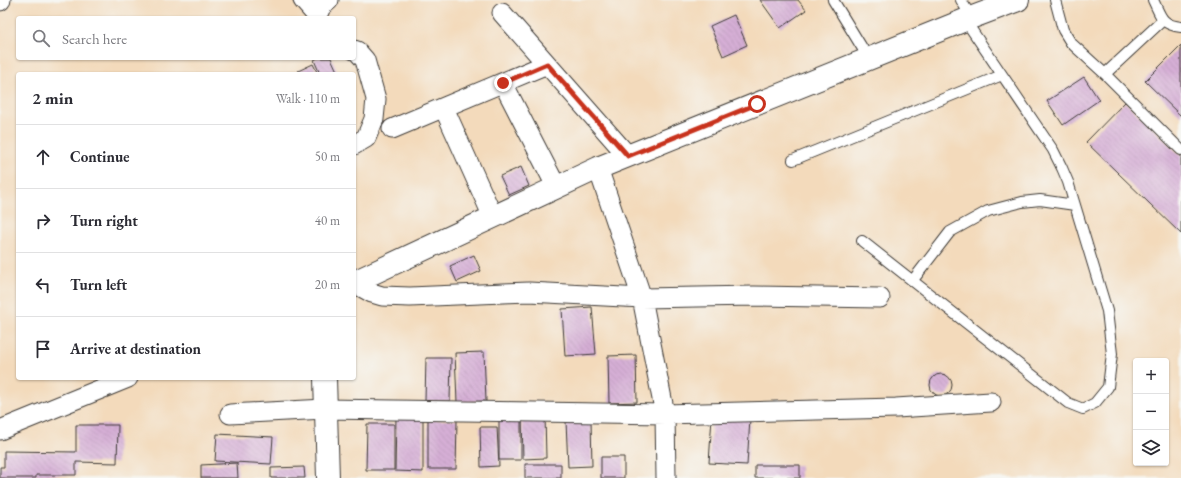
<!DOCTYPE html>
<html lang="en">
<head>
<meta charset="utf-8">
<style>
  :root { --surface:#fff; --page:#f7f7f7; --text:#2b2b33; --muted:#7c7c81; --line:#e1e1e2 }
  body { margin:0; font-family:"EB Garamond",serif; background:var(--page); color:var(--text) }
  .controls { position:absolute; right:12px; bottom:12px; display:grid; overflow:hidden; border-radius:4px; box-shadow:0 1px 3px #0004 }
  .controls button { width:36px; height:36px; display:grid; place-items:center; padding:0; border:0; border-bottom:1px solid var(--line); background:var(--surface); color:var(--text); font:20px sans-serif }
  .stop { position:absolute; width:12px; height:12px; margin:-9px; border:3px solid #c8321e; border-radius:50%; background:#fff }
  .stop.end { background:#c8321e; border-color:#fff; box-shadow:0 1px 4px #0008 }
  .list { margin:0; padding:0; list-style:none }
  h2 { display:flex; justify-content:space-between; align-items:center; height:52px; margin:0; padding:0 16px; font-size:17px }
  h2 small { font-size:13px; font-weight:400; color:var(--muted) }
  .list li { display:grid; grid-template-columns:26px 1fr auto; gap:12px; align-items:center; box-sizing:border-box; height:64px; padding:0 16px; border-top:1px solid var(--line) }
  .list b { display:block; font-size:15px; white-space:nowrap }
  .list em { font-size:13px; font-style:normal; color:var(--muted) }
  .icon { flex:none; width:22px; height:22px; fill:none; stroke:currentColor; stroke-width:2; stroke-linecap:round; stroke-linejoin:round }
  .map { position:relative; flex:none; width:1181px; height:478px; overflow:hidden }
  .search { position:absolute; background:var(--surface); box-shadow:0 1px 3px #0004; left:16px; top:16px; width:340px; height:44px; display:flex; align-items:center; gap:10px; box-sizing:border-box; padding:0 14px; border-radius:4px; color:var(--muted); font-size:15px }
  .panel { position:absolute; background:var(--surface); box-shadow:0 1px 3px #0004; left:16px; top:72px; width:340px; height:308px; border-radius:4px }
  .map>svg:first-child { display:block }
  .building { fill:url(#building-back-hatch) }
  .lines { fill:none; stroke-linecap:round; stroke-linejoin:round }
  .service-casing { stroke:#3c3834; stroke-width:12 }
  .minor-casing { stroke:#3c3834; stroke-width:21 }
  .tertiary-casing { stroke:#3c3834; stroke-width:24 }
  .service { stroke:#fff; stroke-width:10 }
  .minor { stroke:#fff; stroke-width:19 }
  .tertiary { stroke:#fff; stroke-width:22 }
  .route { stroke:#c8321e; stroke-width:5 }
</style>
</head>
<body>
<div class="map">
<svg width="1181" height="478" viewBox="0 0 1181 478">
  <defs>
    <pattern id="building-back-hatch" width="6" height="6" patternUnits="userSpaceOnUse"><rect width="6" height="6" fill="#d6afd6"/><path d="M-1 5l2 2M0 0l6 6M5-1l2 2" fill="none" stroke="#b796b7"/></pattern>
  </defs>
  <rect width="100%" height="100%" fill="#f6f6f2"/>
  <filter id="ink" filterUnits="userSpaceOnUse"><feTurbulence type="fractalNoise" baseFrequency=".025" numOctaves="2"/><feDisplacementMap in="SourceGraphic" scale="8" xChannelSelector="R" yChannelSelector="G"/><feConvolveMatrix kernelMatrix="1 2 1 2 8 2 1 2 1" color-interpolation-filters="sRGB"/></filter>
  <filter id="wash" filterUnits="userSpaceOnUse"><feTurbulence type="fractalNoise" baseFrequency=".012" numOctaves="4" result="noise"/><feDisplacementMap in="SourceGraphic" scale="16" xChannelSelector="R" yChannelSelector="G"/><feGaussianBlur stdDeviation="0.9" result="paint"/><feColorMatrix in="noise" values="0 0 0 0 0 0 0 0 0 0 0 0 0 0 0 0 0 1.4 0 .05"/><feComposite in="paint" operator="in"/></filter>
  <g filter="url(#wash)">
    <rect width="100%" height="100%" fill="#f3dabb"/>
    <g id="blocks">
      <path class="building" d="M760,0H798L806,10L780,28Z
        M734,15L747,45L723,56L710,26Z
        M1181,45V116L1145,81Z
        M318,58H331L337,71L331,74H320L314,60Z
        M313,64L318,74H299L298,71Z
        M1084,77L1099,100L1063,125L1047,101Z
        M1125,102L1181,156V234L1086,142Z
        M521,167L529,186L509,195L500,176Z
        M474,255L481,271L457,282L450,266Z
        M592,307L596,354L565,356L562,309Z
        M484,352L486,401L457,402L455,353Z
        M636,355L637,402L609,403L608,356Z
        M426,358H451L450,401H425Z
        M930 385a11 11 0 1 1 22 0a11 11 0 1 1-22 0Z
        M522,415H545L546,458L523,459Z
        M499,416H521V460H499Z
        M396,417H423V472L395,471Z
        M712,417L750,419L747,465L709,463Z
        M428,420H457L456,469H428Z
        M591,420L592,466L568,467L566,421Z
        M367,424H394V470H366Z
        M76,425H118L117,463L76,462V475H36V478H0V467H4V451L76,452Z
        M480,427H497L499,466L481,467Z
        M217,434L273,437L271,464L215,461Z
        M601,457H624V478H601Z
        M237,463L238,478H201V465Z
        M525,464H561V478H525Z
        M755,465H800V478H755Z
        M304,467L305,478H271V468Z"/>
    </g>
  </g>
  <g filter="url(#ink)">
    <use href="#blocks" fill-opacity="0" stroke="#3c3834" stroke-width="1"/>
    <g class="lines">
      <defs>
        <path id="service" d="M833,0L869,59
          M961,0L971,17
          M1055,0L1063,30L1071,43L1105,74L1181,150
          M1153,0C1161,16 1161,25 1181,27
          M1105,74L1163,20
          M793,160L1002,75
          M862,241L1068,403L1083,409L1095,403L1108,387L1112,354L1107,311L1068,182L1062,168L1053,150L965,20
          M913,280L950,232L988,211L1022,202L1040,200L1075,205"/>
        <path id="minor" d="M303,0L317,16
          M0,1L1,0
          M502,13L628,156
          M317,18V16L321,7L329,0
          M354,50L357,51L365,60L376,99L374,119L366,138L354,145
          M503,83L557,188
          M444,108L493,217
          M392,129L547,64
          M598,168L642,298L665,414L666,478
          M354,283L372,293L382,296L410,297L529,292L642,298L754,296L880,298
          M230,414L325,409L665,414L896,408L991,402
          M0,430L128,378"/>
        <path id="tertiary" d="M354,282L598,168L965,20L1018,0
          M325,378L328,478"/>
      </defs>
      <use href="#service" class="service-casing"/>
      <use href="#minor" class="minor-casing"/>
      <use href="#tertiary" class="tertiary-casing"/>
      <use href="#service" class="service"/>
      <use href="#minor" class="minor"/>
      <use href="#tertiary" class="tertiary"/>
    </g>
  </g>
  <g class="lines" filter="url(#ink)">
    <path class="route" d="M503,83L547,64L628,156L757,104"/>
  </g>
</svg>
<div class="controls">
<button>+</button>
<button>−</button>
<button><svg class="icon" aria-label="layers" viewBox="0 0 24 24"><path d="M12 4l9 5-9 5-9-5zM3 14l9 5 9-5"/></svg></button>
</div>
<div class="stop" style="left:757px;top:104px"></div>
<div class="stop end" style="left:503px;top:83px"></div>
<div class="search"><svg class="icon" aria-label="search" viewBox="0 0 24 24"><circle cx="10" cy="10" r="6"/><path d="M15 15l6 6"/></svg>Search here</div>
<section class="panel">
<h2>2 min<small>Walk · 110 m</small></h2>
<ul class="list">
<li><svg class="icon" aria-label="ahead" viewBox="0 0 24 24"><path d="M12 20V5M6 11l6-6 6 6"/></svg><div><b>Continue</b></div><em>50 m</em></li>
<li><svg class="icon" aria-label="right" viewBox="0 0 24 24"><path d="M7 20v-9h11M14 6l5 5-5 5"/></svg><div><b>Turn right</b></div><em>40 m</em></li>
<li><svg class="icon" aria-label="left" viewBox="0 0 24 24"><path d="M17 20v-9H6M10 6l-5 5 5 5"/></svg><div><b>Turn left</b></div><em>20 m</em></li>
<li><svg class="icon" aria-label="arrive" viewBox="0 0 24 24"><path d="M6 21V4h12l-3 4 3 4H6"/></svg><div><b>Arrive at destination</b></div></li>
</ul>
</section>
</div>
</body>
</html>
